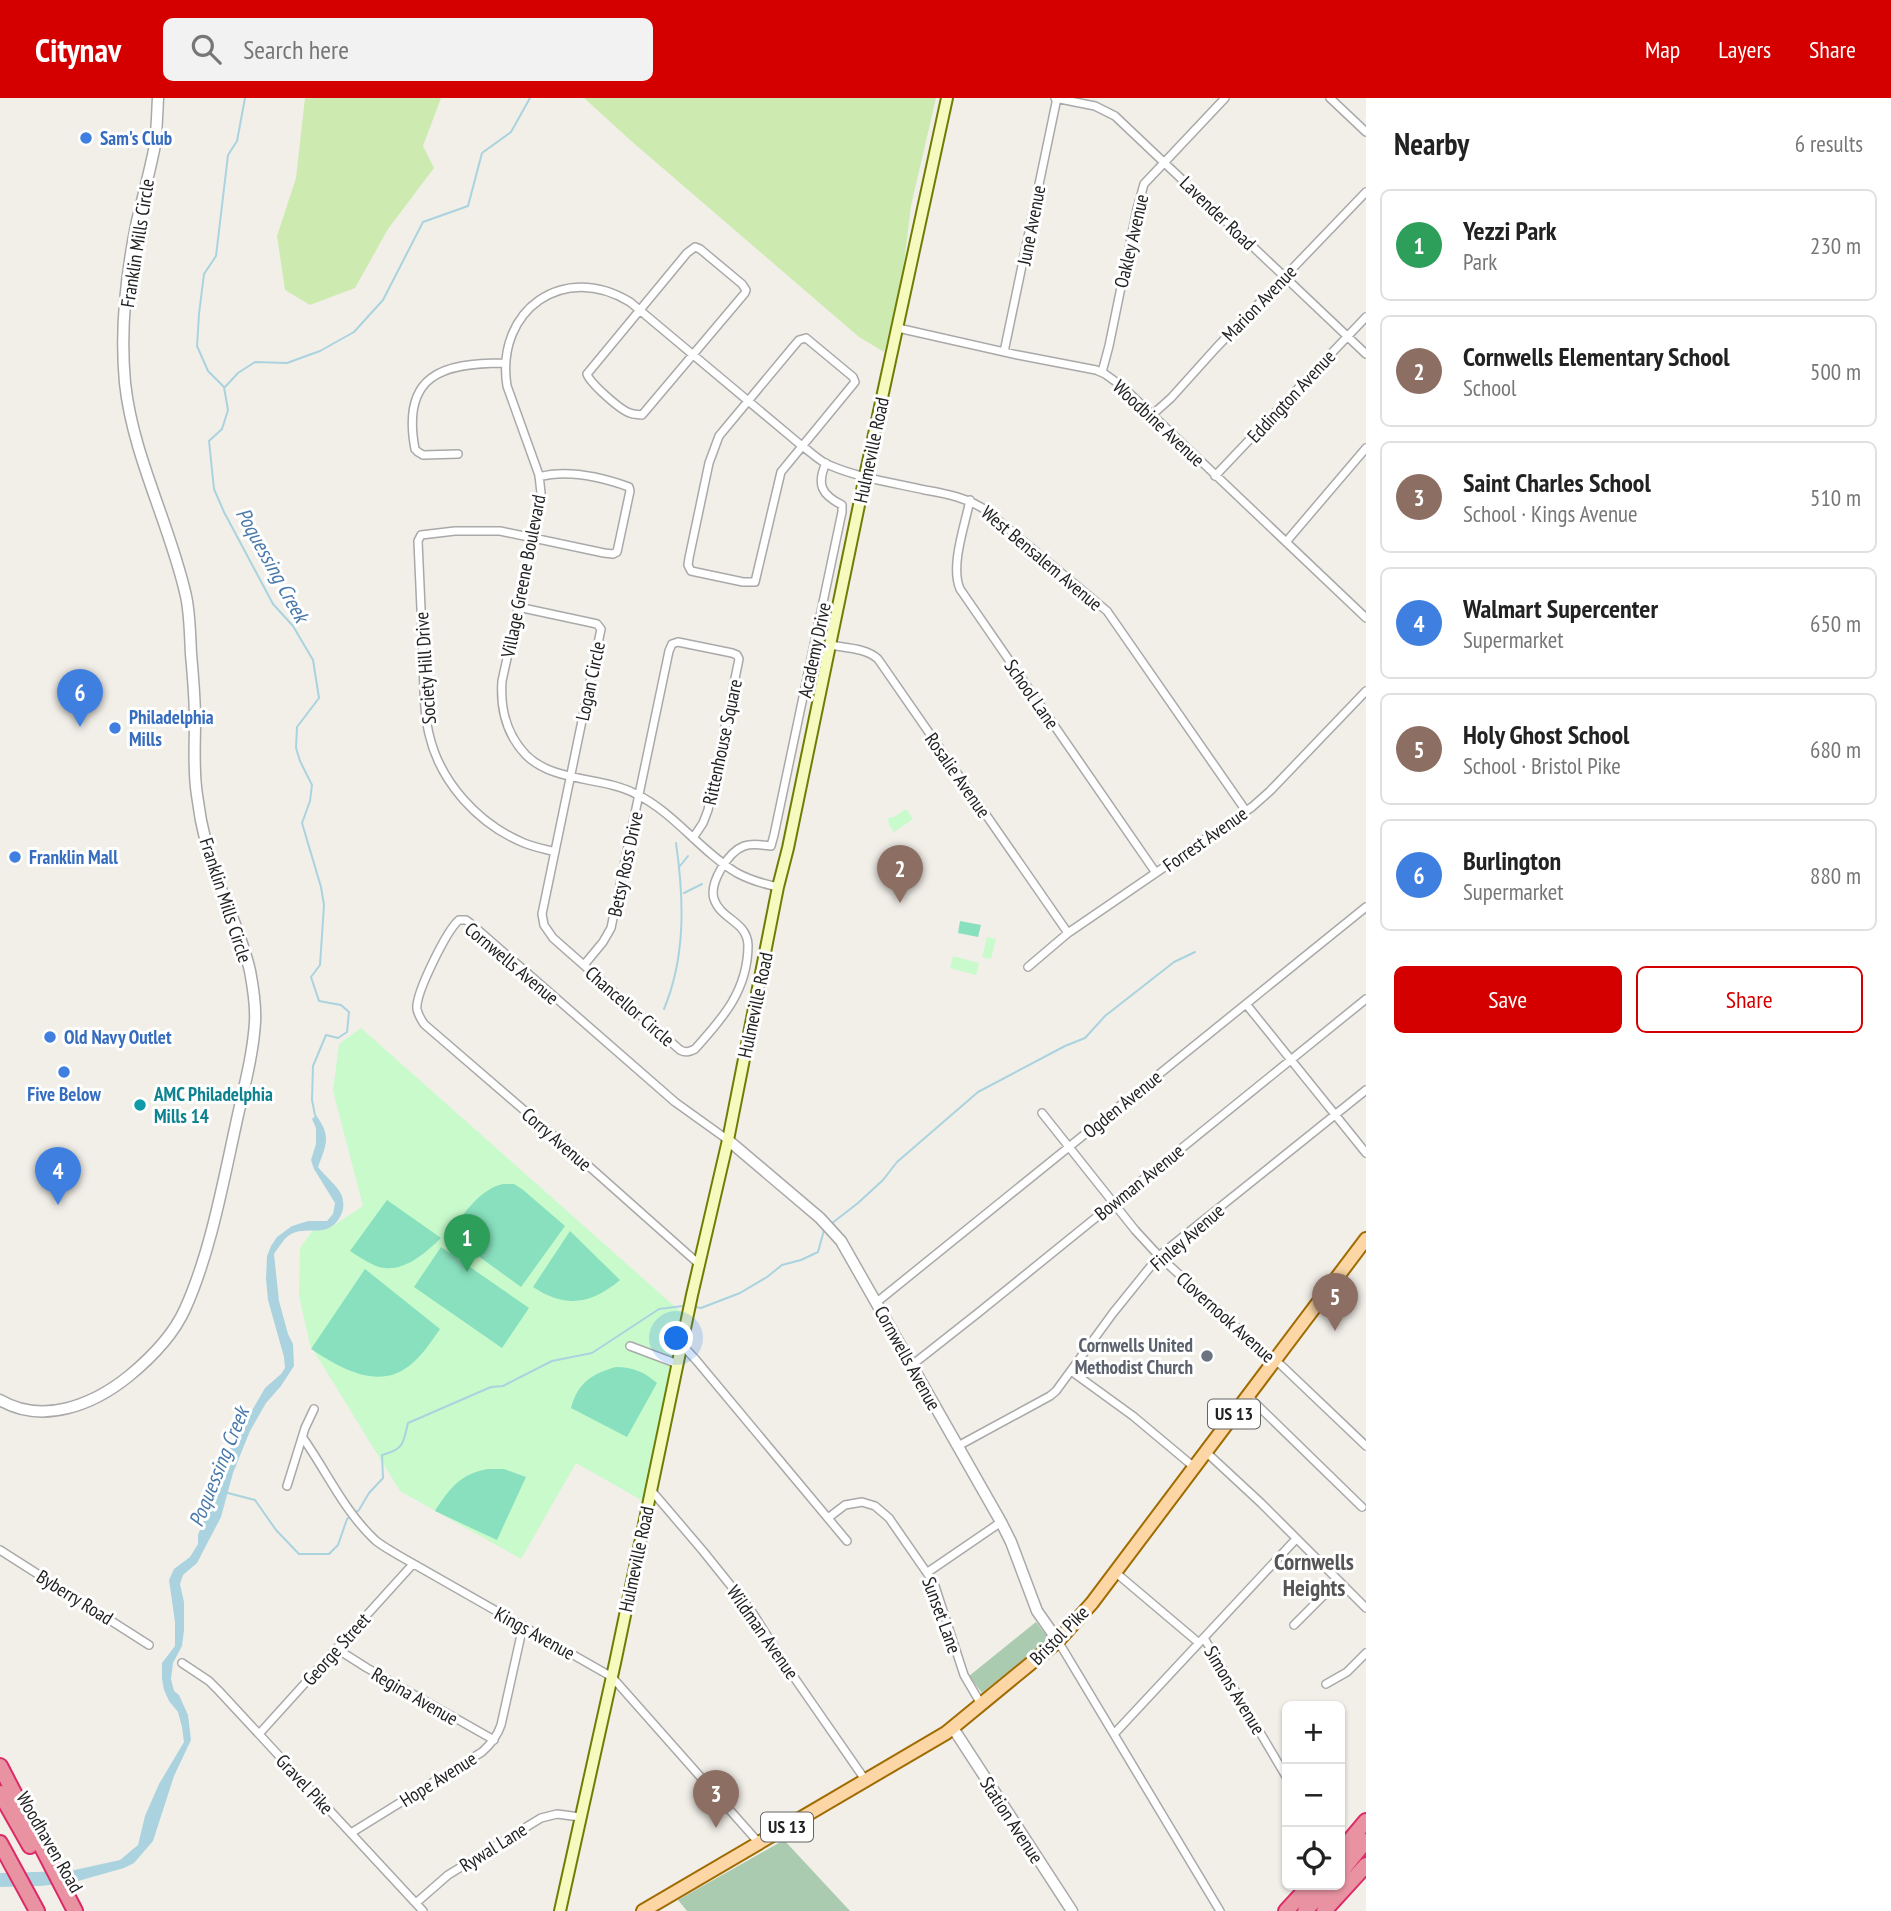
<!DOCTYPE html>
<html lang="en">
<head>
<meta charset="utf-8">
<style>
  :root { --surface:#fff; --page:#f2f2f2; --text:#222; --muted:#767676; --line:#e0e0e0; --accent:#d40000 }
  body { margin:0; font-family:"PT Sans Narrow",sans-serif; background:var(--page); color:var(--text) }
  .controls { position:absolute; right:21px; bottom:21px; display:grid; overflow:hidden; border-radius:10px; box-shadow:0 2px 5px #0004 }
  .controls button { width:63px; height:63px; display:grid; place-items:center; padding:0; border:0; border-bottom:2px solid var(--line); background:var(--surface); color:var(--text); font:35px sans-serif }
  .you { position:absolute; left:677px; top:1241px; width:24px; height:24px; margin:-18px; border:5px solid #fff; border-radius:50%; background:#1a73e8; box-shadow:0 0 0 10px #1a73e833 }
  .badge { display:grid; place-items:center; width:46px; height:46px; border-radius:50%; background:var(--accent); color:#fff; font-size:23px; font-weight:700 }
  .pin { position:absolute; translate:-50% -58px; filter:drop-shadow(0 2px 4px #0008) }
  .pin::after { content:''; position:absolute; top:37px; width:24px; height:21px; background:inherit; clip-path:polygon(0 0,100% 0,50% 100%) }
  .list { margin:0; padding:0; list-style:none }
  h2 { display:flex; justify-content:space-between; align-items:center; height:91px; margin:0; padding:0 28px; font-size:30px }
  h2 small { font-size:23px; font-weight:400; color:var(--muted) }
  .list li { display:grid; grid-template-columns:46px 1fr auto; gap:21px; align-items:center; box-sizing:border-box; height:112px; margin:0 14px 14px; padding:0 14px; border:2px solid var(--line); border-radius:10px }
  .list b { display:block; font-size:26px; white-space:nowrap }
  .list p { margin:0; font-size:23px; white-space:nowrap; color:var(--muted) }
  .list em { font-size:23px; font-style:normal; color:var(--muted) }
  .actions { display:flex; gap:14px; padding:21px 28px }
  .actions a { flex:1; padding:16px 0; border:2px solid var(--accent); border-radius:10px; text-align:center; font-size:24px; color:var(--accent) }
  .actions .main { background:var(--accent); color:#fff }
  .icon { flex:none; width:38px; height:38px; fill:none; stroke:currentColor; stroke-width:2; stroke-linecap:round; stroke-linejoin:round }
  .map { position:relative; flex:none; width:1366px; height:1813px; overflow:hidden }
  header { display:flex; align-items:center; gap:42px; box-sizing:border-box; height:98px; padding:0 35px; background:var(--accent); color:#fff }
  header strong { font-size:33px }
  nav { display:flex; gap:38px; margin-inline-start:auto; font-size:24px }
  .search { width:490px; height:63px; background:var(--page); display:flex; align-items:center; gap:18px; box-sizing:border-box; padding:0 24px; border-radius:10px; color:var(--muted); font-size:26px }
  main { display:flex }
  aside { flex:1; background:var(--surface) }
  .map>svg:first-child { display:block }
  .grass { fill:#cdebb0 }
  .cemetery { fill:#aacbaf }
  .park { fill:#c8facc }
  .pitch { fill:#88e0be }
  .water { fill:#aad3df }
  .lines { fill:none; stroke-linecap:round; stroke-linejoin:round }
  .stream { stroke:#aad3df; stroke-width:2 }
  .minor-casing { stroke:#a9a9a9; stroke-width:10 }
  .tertiary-casing { stroke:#a9a9a9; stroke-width:13 }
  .secondary-casing { stroke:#707d05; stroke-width:14 }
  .primary-casing { stroke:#a06b00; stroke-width:16 }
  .motorway-casing { stroke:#dc2a67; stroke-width:18 }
  .minor { stroke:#fff; stroke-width:7 }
  .tertiary { stroke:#fff; stroke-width:10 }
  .secondary { stroke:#f7fabf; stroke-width:10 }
  .primary { stroke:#fcd6a4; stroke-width:12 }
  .motorway { stroke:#e892a2; stroke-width:14 }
  .shop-dot { fill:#3f7fe0; stroke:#fff; stroke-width:2.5 }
  .culture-dot { fill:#0f9aa8; stroke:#fff; stroke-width:2.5 }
  .worship-dot { fill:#6b7280; stroke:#fff; stroke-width:2.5 }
  .labels { text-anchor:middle; stroke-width:6; stroke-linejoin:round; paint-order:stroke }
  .shield { fill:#fff; stroke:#646464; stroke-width:2 }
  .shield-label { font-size:18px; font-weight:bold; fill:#222 }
  .shop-label { font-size:19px; font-weight:bold; fill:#366cbe; stroke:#fff; text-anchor:start }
  .street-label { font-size:19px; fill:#222; stroke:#fff }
  .culture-label { font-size:19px; font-weight:bold; fill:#0d838f; stroke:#fff; text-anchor:start }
  .worship-label { font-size:19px; font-weight:bold; fill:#5b616d; stroke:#fff; text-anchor:end }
  .water-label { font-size:21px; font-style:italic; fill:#4a7aab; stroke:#fff }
  .quarter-label { font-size:23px; font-weight:bold; fill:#555; stroke:#fff }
</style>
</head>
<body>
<header>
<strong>Citynav</strong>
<div class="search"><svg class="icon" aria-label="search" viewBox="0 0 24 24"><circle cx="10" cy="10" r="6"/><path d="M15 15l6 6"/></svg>Search here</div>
<nav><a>Map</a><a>Layers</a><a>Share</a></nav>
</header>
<main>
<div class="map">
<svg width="1366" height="1813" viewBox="0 0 1366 1813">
  <rect width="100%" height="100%" fill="#f2efe9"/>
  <path class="grass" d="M305,0H441L423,48L434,70L388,131L355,190L310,207L285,192L277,138L296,80Z
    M584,0H936L911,108L902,182L884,254L859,239L630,42Z"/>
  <path class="cemetery" d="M1036,1524L1049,1541L982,1595L969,1578Z
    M784,1742L850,1813H687L678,1802Z"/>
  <path class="park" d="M906,711L913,721L894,734L889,727L888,720L894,719Z
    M987,839L996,841L991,861L982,859Z
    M953,858L979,865L976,877L950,870Z
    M361,930L682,1215L643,1403L576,1365L521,1461L400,1393L310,1247L299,1198L300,1150L313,1132L328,1131L363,1108L333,993L339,946Z"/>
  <path class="pitch" d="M960,823L981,827L978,839L958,835Z
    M503,1086H514L522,1091L565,1128L521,1189L448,1136C463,1118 479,1091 503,1086Z
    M387,1102L441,1140C424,1156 402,1177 376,1168C367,1164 358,1158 350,1153Z
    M570,1133L620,1182C590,1207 565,1210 533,1189Z
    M441,1149L529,1210L502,1250L414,1189Z
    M365,1171L440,1231C430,1245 419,1263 403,1272C373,1290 337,1268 311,1251Z
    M616,1269C633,1269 644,1274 657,1285L627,1339L571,1310C578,1285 591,1276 616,1269Z
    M488,1371H504L526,1379L497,1442L435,1413C450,1390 460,1376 488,1371Z"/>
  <path class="water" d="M316,1017C331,1038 327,1045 318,1069C325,1078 338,1088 342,1098C344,1106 344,1112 340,1119C327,1141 310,1127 291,1136C284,1140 279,1149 274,1156L279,1203L288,1236L293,1246L294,1268L281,1288L266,1305L250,1333L233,1375L221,1419L197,1465L183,1477L180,1486L184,1504V1532L182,1548L173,1565L171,1581L174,1593L179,1597L188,1617L191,1642L174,1678L153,1743L134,1765L124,1770L71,1785L40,1788L0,1789V1775L70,1773L120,1762L138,1747L145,1718L159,1686L184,1644L182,1629L178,1614L169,1603L164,1592L162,1581V1565L175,1548V1524L169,1482L174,1471L190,1459L198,1446V1437L221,1378L228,1354L265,1290L281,1276L285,1270L284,1259L268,1202L266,1181L267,1158L271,1148L277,1139L292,1128L308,1123H327L333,1116L335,1105L314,1071L311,1062L316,1046V1030L312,1021Z"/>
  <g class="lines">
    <path class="stream" d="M245,0L237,43L228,57L216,158L204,176L199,216L197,248L208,273L224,289L228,312L222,331L209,343L214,391L224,414L273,506L293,528L313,562L319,600L297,629L296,650L300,663L312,687L310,703L302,725L321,789L324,807L320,867L311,879L319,903L341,907L349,914L347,934L338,940L326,937L313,968L312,1002L315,1017
      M225,289L238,275L255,264L287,265L320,253L354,234L383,202L423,124L468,108L482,55L511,34L530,0
      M680,768L688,758
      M684,795L702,786
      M664,911C686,858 684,801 676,745
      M831,1126L858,1105L883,1082L897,1064L978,994L1065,948L1085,940L1105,918L1174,864L1195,854
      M696,1209L701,1210L740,1195L767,1179L782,1167L801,1162L818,1154L824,1132
      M224,1394L255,1402L276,1432L299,1456H329L338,1447L347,1421L351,1418
      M355,1415L359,1412L369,1395L383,1380L382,1357C404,1351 403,1346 408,1325L491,1289L503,1288L552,1263L592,1255L659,1211L683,1208"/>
    <defs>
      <path id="minor" d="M1055,0L1095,8L1115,18L1366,256
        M1330,0L1366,34
        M695,149L700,151L742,186L746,192L745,195L642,317C638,316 634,317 630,315C620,312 590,285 587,276L687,155Z
        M898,230L1018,257L1096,272L1105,276L1123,289L1366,520
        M806,240L853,279L855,284L781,374L755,484H743L691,473L688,467L689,460L709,365L719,338L793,249L799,242Z
        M1004,254L1057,0
        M1102,274L1109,248L1137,111L1144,86L1225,0
        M1152,317L1171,300L1216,250L1366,94
        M458,356L423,357L418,354L415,351C401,277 442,265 504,265
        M1215,378L1366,219
        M539,379C568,371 601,379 629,389L630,393L617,454L613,456L604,455L500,433H455L421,437L418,443C420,481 421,518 423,556C424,582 423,610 429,636C440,684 478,726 524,745C534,749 544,751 555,754
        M970,402C965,427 950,468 960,491L1156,775
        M1286,444L1366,350
        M518,509L588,524L597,526L601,531L542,816L544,827L553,840L680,952C686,955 689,954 695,951C723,920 748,892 748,847C747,823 721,822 714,801C709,785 728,754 744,748C753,745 762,747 771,748L774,737L842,414V407C822,397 816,387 826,365
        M830,547C846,550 866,550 878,561L1068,835
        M778,789C764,786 750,782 737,775C700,753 675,715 636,696C602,678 554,685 526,657C506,636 500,611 502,583L536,428L541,395L539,377L507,288C495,212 564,163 630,204L802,348C811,354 819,363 829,367C859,380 894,385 925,392C948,396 968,400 987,413L1107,513L1246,713
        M584,867L603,844L611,830L669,553L672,546L678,544L732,555L737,557L739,561L708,712L703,725L693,740
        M1028,869L1068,835L1252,709L1270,693L1366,593
        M1246,906L1366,1055
        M1042,1015L1135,1132L1159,1158L1267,1257L1281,1267L1366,1348
        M700,1167L583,1063L424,926C421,921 418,917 417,911C415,896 447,832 459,822H466L470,825L675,1004L728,1042
        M877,1204L1366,809
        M682,1247L696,1262L847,1443
        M630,1248L678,1266
        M912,1267L978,1215L1366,901
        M1071,1273L1133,1318L1194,1369
        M1248,1298L1362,1409
        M303,1340C327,1374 344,1413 375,1442C382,1448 390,1452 398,1457L612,1579L759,1745
        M958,1348L1050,1298L1056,1293L1113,1215L1159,1158L1366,992
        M1206,1354L1261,1405L1366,1510
        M287,1388L305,1330L314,1311
        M651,1392L703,1453L752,1514L789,1572L866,1683
        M828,1420L845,1407L862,1404L875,1408L889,1420L934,1485L964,1577L981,1606
        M0,1452L149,1547
        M928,1474L1001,1424
        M1115,1474L1199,1545
        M1294,1527L1338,1483
        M1204,1540L1287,1680
        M1058,1543L1220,1813
        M337,1551L367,1570L494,1642
        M182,1565L209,1583L219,1593L423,1813
        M1326,1586L1347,1574L1366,1555
        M259,1636L413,1466
        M1114,1636L1296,1441
        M351,1735L482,1654C491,1646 497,1639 501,1627L523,1528
        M416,1805L448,1777L541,1720L557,1716L580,1719"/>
      <path id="tertiary" d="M728,1042L820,1120L841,1143L1001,1424L1011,1444L1037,1513L1058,1543
        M0,1302C43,1327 93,1307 129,1278C152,1259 173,1238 185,1211C210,1156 223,1085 236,1026C243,993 253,958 255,924C256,908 253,889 250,873C244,846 233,821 223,796C210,764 201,731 197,697C193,672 195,647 195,623C195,601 193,578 191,556C190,537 190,517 186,498C170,426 133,359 125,285C120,232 126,176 137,123C143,99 149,76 154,52C157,35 157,17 158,0
        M953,1630L1072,1813"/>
      <path id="secondary" d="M560,1813L615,1565L692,1197L728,1042L778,789L788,750L865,378L947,0"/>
      <path id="primary" d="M643,1813L946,1635L1058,1543L1092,1505L1366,1141"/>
      <path id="motorway" d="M0,1668L75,1813
        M0,1695L30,1748
        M0,1745L37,1813
        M1340,1754L1366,1723
        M1340,1775L1366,1743
        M1286,1813L1310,1787
        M1305,1813L1329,1787
        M1324,1813L1366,1767"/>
    </defs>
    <use href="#minor" class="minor-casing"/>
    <use href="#tertiary" class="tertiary-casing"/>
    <use href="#secondary" class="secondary-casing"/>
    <use href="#primary" class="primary-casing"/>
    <use href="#motorway" class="motorway-casing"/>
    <use href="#minor" class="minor"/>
    <use href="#tertiary" class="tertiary"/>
    <use href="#secondary" class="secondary"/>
    <use href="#primary" class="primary"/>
    <use href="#motorway" class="motorway"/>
  </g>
  <g class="shop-dot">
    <circle cx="86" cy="40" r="7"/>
    <circle cx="115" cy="630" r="7"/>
    <circle cx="15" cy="759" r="7"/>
    <circle cx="50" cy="939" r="7"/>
    <circle cx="64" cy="974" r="7"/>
  </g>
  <circle class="culture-dot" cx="140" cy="1007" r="7"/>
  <circle class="worship-dot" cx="1207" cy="1258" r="7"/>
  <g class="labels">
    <g class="shield">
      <rect x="1208" y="1301.5" width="52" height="29" rx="5"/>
      <rect x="761" y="1714.5" width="52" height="29" rx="5"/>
    </g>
    <g class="shield-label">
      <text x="1234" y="1322">US 13</text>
      <text x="787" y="1735">US 13</text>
    </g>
    <g class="shop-label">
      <text x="100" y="47">Sam's Club</text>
      <text x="129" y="626">Philadelphia<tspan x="129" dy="22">Mills</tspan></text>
      <text x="29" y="766">Franklin Mall</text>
      <text x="64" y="946">Old Navy Outlet</text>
      <text x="64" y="1003" text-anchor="middle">Five Below</text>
    </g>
    <g class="street-label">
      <text transform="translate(1218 115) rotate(44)" y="7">Lavender Road</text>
      <text transform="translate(1031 127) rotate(-79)" y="7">June Avenue</text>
      <text transform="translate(1131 143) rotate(-77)" y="7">Oakley Avenue</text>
      <text transform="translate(137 145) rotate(-81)" y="7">Franklin Mills Circle</text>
      <text transform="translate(1259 205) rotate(-46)" y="7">Marion Avenue</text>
      <text transform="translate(1291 298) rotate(-47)" y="7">Eddington Avenue</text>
      <text transform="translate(1159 325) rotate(43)" y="7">Woodbine Avenue</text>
      <text transform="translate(871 352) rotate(-78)" y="7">Hulmeville Road</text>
      <text transform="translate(1042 460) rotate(40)" y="7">West Bensalem Avenue</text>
      <text transform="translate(523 478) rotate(-79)" y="7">Village Greene Boulevard</text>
      <text transform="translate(814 552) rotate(-78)" y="7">Academy Drive</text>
      <text transform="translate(425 570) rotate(-94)" y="7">Society Hill Drive</text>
      <text transform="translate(590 583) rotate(-78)" y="7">Logan Circle</text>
      <text transform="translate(1032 596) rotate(55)" y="7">School Lane</text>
      <text transform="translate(722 644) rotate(-78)" y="7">Rittenhouse Square</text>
      <text transform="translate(958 677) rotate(55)" y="7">Rosalie Avenue</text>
      <text transform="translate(1205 741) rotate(-35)" y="7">Forrest Avenue</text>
      <text transform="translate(625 766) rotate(-78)" y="7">Betsy Ross Drive</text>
      <text transform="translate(226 802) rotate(72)" y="7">Franklin Mills Circle</text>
      <text transform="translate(512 865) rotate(40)" y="7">Cornwells Avenue</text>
      <text transform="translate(755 907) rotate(-78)" y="7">Hulmeville Road</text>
      <text transform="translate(630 908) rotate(41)" y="7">Chancellor Circle</text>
      <text transform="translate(1122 1006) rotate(-39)" y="7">Ogden Avenue</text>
      <text transform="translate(557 1041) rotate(41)" y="7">Corry Avenue</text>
      <text transform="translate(1139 1084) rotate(-39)" y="7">Bowman Avenue</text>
      <text transform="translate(1187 1139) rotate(-41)" y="7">Finley Avenue</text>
      <text transform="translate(1226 1219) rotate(42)" y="7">Clovernook Avenue</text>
      <text transform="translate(908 1260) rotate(61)" y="7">Cornwells Avenue</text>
      <text transform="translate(636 1461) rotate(-78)" y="7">Hulmeville Road</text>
      <text transform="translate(75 1499) rotate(32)" y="7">Byberry Road</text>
      <text transform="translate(942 1517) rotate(70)" y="7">Sunset Lane</text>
      <text transform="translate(763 1534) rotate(55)" y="7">Wildman Avenue</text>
      <text transform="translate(535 1535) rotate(29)" y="7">Kings Avenue</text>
      <text transform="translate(1059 1537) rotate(-45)" y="7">Bristol Pike</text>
      <text transform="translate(336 1551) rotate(-48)" y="7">George Street</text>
      <text transform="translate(1235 1592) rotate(59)" y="7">Simons Avenue</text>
      <text transform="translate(415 1598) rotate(30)" y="7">Regina Avenue</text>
      <text transform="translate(438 1681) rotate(-32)" y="7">Hope Avenue</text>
      <text transform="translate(305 1686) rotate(47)" y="7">Gravel Pike</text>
      <text transform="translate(1012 1722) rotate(57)" y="7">Station Avenue</text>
      <text transform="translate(50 1744) rotate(60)" y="7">Woodhaven Road</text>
      <text transform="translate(493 1749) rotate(-32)" y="7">Rywal Lane</text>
    </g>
    <g class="culture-label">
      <text x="154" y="1003">AMC Philadelphia<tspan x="154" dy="22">Mills 14</tspan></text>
    </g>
    <g class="worship-label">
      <text x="1193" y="1254">Cornwells United<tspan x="1193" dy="22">Methodist Church</tspan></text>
    </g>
    <g class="water-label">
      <text transform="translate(272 467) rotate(61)" y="7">Poquessing Creek</text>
      <text transform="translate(219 1369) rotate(-68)" y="7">Poquessing Creek</text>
    </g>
    <g class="quarter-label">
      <text x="1314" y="1472">Cornwells<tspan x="1314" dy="26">Heights</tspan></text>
    </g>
  </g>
</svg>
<div class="controls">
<button>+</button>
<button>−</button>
<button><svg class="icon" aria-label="locate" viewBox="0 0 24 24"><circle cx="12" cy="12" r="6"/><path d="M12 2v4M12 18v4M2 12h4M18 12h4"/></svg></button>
</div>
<div class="you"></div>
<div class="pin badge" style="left:467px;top:1174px;background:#2e9e5b">1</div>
<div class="pin badge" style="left:900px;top:805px;background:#8d6e63">2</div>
<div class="pin badge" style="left:716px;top:1730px;background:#8d6e63">3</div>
<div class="pin badge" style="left:58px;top:1107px;background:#3f7fe0">4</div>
<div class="pin badge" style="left:1335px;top:1233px;background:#8d6e63">5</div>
<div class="pin badge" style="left:80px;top:629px;background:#3f7fe0">6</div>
</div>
<aside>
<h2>Nearby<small>6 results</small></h2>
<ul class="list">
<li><span class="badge" style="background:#2e9e5b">1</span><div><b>Yezzi Park</b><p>Park</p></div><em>230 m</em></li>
<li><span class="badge" style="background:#8d6e63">2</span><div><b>Cornwells Elementary School</b><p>School</p></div><em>500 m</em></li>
<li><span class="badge" style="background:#8d6e63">3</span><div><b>Saint Charles School</b><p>School · Kings Avenue</p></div><em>510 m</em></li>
<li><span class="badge" style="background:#3f7fe0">4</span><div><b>Walmart Supercenter</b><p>Supermarket</p></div><em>650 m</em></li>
<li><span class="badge" style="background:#8d6e63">5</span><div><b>Holy Ghost School</b><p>School · Bristol Pike</p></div><em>680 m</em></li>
<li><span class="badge" style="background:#3f7fe0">6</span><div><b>Burlington</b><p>Supermarket</p></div><em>880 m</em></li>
</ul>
<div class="actions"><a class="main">Save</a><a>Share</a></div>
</aside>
</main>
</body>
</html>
